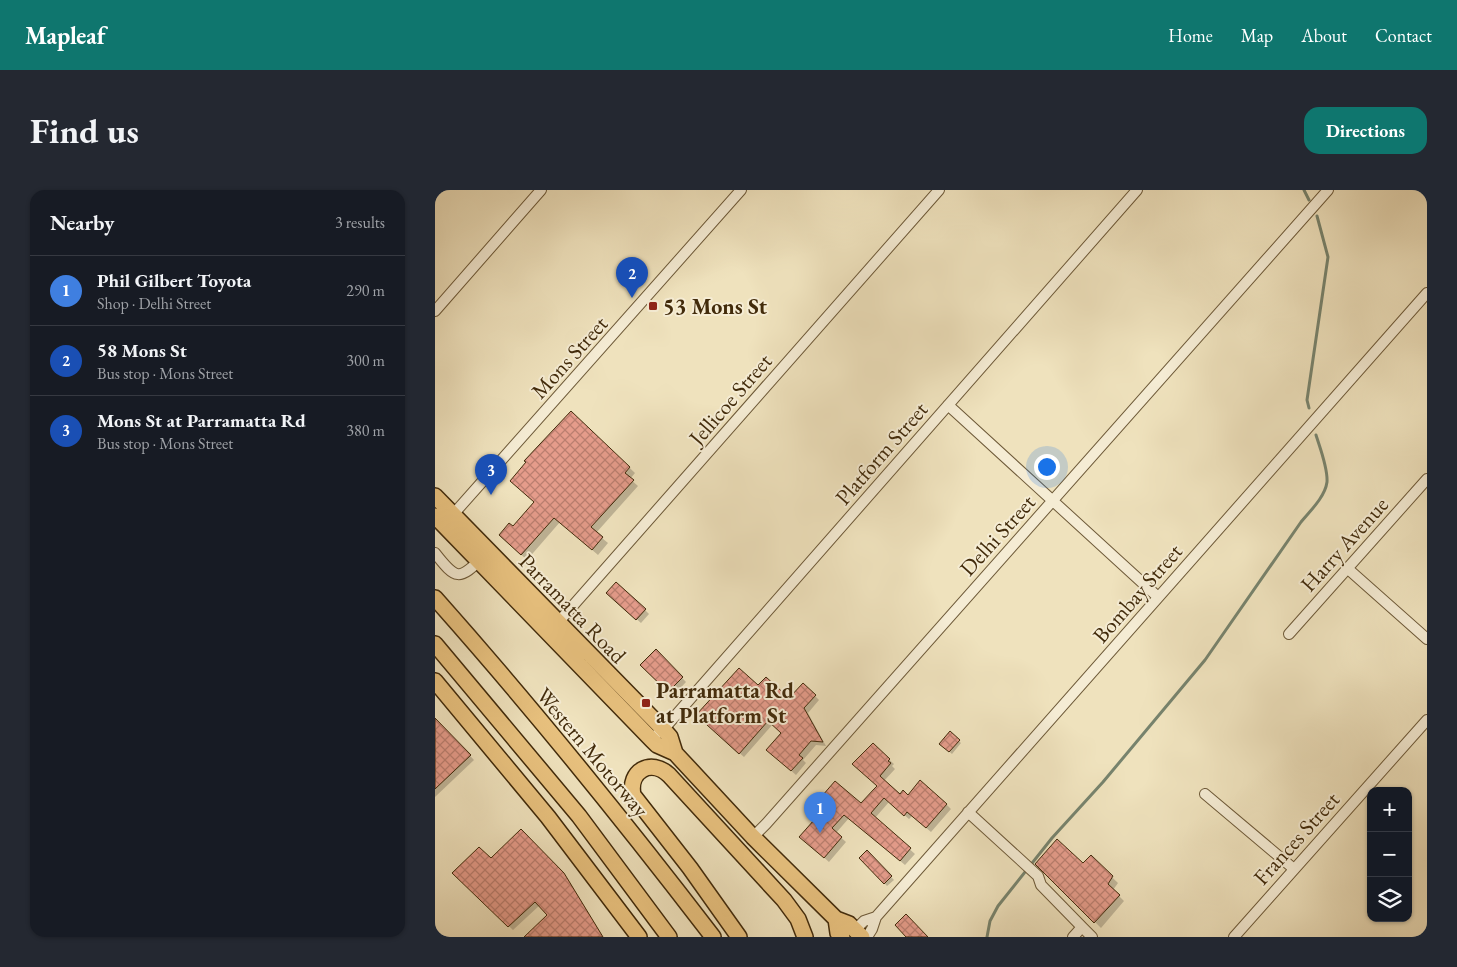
<!DOCTYPE html>
<html lang="en">
<head>
<meta charset="utf-8">
<style>
  :root { --surface:#171b24; --page:#242831; --text:#f1f3f6; --muted:#9ea1a6; --line:#363941; --accent:#0f766e }
  body { margin:0; font-family:"EB Garamond",serif; background:var(--page); color:var(--text) }
  .controls { position:absolute; right:15px; bottom:15px; display:grid; overflow:hidden; border-radius:10px; box-shadow:0 1px 4px #0004 }
  .controls button { width:45px; height:45px; display:grid; place-items:center; padding:0; border:0; border-bottom:1px solid var(--line); background:var(--surface); color:var(--text); font:25px sans-serif }
  .you { position:absolute; left:611px; top:276px; width:18px; height:18px; margin:-12px; border:4px solid #fff; border-radius:50%; background:#1a73e8; box-shadow:0 0 0 8px #1a73e833 }
  .badge { display:grid; place-items:center; width:32px; height:32px; border-radius:50%; background:var(--accent); color:#fff; font-size:16px; font-weight:700 }
  .pin { position:absolute; translate:-50% -41px; filter:drop-shadow(0 1px 2px #0008) }
  .pin::after { content:''; position:absolute; top:26px; width:18px; height:15px; background:inherit; clip-path:polygon(0 0,100% 0,50% 100%) }
  .list { margin:0; padding:0; list-style:none }
  h2 { display:flex; justify-content:space-between; align-items:center; height:65px; margin:0; padding:0 20px; font-size:21px }
  h2 small { font-size:16px; font-weight:400; color:var(--muted) }
  .list li { display:grid; grid-template-columns:32px 1fr auto; gap:15px; align-items:center; box-sizing:border-box; height:70px; padding:0 20px; border-top:1px solid var(--line) }
  .list b { display:block; font-size:19px; white-space:nowrap }
  .list p { margin:0; font-size:16px; white-space:nowrap; color:var(--muted) }
  .list em { font-size:16px; font-style:normal; color:var(--muted) }
  .icon { flex:none; width:28px; height:28px; fill:none; stroke:currentColor; stroke-width:2; stroke-linecap:round; stroke-linejoin:round }
  .map { position:relative; flex:none; width:992px; height:747px; overflow:hidden; border-radius:15px }
  header { display:flex; align-items:center; gap:30px; box-sizing:border-box; height:70px; padding:0 25px; background:var(--accent); color:#fff }
  header strong { font-size:24px }
  nav { display:flex; gap:28px; margin-inline-start:auto; font-size:18px }
  .intro { display:flex; align-items:center; justify-content:space-between; box-sizing:border-box; height:120px; padding:0 30px }
  h1 { margin:0; font-size:35px }
  .button { padding:12px 22px; border-radius:15px; background:var(--accent); color:#fff; font-size:18px; font-weight:700 }
  main { display:flex; gap:30px; padding:0 30px }
  aside { flex:1; background:var(--surface); border-radius:15px; box-shadow:0 1px 4px #0004 }
  .map>svg:first-child { display:block }
  .shadow { fill:#0003 }
  .lines { fill:none; stroke-linecap:round; stroke-linejoin:round }
  .stream { stroke:#77836d; stroke-width:3 }
  .building { fill:url(#building-cross-hatch); stroke:#422b0b }
  .minor-casing { stroke:#6d5938; stroke-width:12 }
  .highway-casing { stroke:#422b0b; stroke-width:18 }
  .minor { stroke:#f5ecd4; stroke-width:10 }
  .highway { stroke:#e8c17e; stroke-width:15 }
  .poi-dot { fill:#8f2418; stroke:#f5ecd4; stroke-width:2 }
  .labels { text-anchor:middle; stroke-width:4; stroke-linejoin:round; paint-order:stroke }
  .poi-label { font-size:22px; font-weight:bold; fill:#422b0b; stroke:#f5ecd4; text-anchor:start }
  .street-label { font-size:22px; fill:#422b0b; stroke:#f5ecd4 }
</style>
</head>
<body>
<header>
<strong>Mapleaf</strong>
<nav><a>Home</a><a>Map</a><a>About</a><a>Contact</a></nav>
</header>
<div class="intro"><h1>Find us</h1><a class="button">Directions</a></div>
<main>
<aside>
<h2>Nearby<small>3 results</small></h2>
<ul class="list">
<li><span class="badge" style="background:#3f7fe0">1</span><div><b>Phil Gilbert Toyota</b><p>Shop · Delhi Street</p></div><em>290 m</em></li>
<li><span class="badge" style="background:#1a4fb4">2</span><div><b>58 Mons St</b><p>Bus stop · Mons Street</p></div><em>300 m</em></li>
<li><span class="badge" style="background:#1a4fb4">3</span><div><b>Mons St at Parramatta Rd</b><p>Bus stop · Mons Street</p></div><em>380 m</em></li>
</ul>
</aside>
<div class="map">
<svg width="992" height="747" viewBox="0 0 992 747">
  <defs>
    <pattern id="building-cross-hatch" width="8" height="8" patternUnits="userSpaceOnUse" patternTransform="scale(1.25)"><rect width="8" height="8" fill="#e59c8b"/><path d="M0 0l8 8M0 8l8-8" fill="none" stroke="#bb7f70"/></pattern>
  </defs>
  <rect width="100%" height="100%" fill="#efe2bd"/>
  <filter id="stains"><feTurbulence type="fractalNoise" baseFrequency=".004" numOctaves="4"/><feColorMatrix values="0 0 0 0 .2 0 0 0 0 .09 0 0 0 0 .02 0 0 0 .5 -.17"/></filter>
  <radialGradient id="worn" r=".72"><stop offset=".6" stop-color="#630" stop-opacity="0"/><stop offset="1" stop-color="#630" stop-opacity=".3"/></radialGradient>
  <path class="shadow" d="M136,222L200,283L195,289L203,296L161,343L173,353L163,365L125,332L92,370L71,351L78,338L101,312Z
    M177,407L210,420L214,424L206,433Z
    M221,461L251,492L238,506L207,475Z
    M323,497L354,510L380,506L384,510L373,523L391,556L381,555L368,570L371,573L361,585L337,564L348,543L338,534L309,567L267,530Z
    M0,529L39,570L0,607Z
    M515,543L526,553L517,564L506,554Z
    M438,555L459,574L457,576L460,579L449,591L465,606L511,614L516,619L496,642L477,626L474,629L454,612L440,628L480,664L470,675L414,628L401,643L411,652L394,672L366,647L426,615L443,596Z
    M85,641L132,688L168,747H91L114,725L105,715L78,740L19,683L56,670Z
    M432,662L459,690L452,696L426,668Z
    M656,667L683,693L678,700L689,711L666,738L602,674L648,675Z"/>
  <g class="lines">
    <path class="stream" d="M869,0L874,10
      M874,218L872,210L893,67L882,26
      M552,747L555,731L563,716L617,648L668,592L770,470L866,332C875,321 890,307 892,292C893,278 885,258 881,245"/>
  </g>
  <path class="building" d="M136,221L195,277L190,283L199,290L156,337L168,347L157,360L119,328L86,365L64,345L74,333L78,336L99,312L75,291L91,272L89,271Z
    M181,392L211,419L201,430L171,403Z
    M221,459L248,487L233,502L205,475Z
    M304,478L323,495L331,487L354,508L368,493L381,505L369,518L388,552L376,551L364,565L368,568L356,581L331,560L346,543L333,531L304,564L261,525Z
    M0,528L36,565L0,599Z
    M515,541L525,550L514,562L504,554Z
    M438,553L455,569L453,571L456,573L445,586L465,604L468,600L473,605L485,590L512,614L491,638L472,622L469,626L449,608L436,623L476,658L465,671L409,625L397,638L407,647L389,668L364,647L394,613L387,606L400,591L426,613L439,599L442,596L417,574Z
    M86,639L129,683L168,747H89L112,725L100,712L73,737L17,683L44,657L56,668Z
    M622,649L648,673L656,665L678,686L673,694L685,705L659,733L600,674Z
    M432,660L457,686L449,694L424,668Z
    M471,724L493,747H471L460,735Z"/>
  <g class="lines">
    <defs>
      <path id="minor" d="M0,121L106,0
        M513,215L723,407
        M15,328L306,0
        M0,363C21,390 24,391 48,367
        M912,378L992,449
        M120,436L504,0
        M854,444L992,289
        M223,543L234,533L702,0
        M770,604L859,679
        M533,622L603,686L606,695L647,737
        M318,647L331,634L893,0
        M420,740L429,731L441,727
        M432,747L437,739L441,727L992,103
        M638,747L647,737L657,747
        M799,747L992,530"/>
      <path id="highway" d="M0,306L228,539L235,547L240,563
        M0,326L217,550L222,555L240,563L318,647L401,729L414,734L427,747
        M0,408C97,517 189,631 278,747
        M0,454L144,626L234,747
        M0,491L113,627L204,747
        M401,729L403,743L407,747
        M304,747L255,678L198,605C193,581 216,568 234,585L349,710L363,729L370,747"/>
    </defs>
    <use href="#minor" class="minor-casing"/>
    <use href="#highway" class="highway-casing"/>
    <use href="#minor" class="minor"/>
    <use href="#highway" class="highway"/>
  </g>
  <g class="poi-dot">
    <rect x="213" y="111" width="10" height="10" rx="2.5"/>
    <rect x="206" y="508" width="10" height="10" rx="2.5"/>
  </g>
  <g class="labels">
    <g class="poi-label">
      <text x="228" y="124">53 Mons St</text>
      <text x="221" y="508">Parramatta Rd<tspan x="221" dy="25">at Platform St</tspan></text>
    </g>
    <g class="street-label">
      <text transform="translate(134 167) rotate(-48)" y="8">Mons Street</text>
      <text transform="translate(295 209) rotate(-49)" y="8">Jellicoe Street</text>
      <text transform="translate(446 263) rotate(-49)" y="8">Platform Street</text>
      <text transform="translate(562 345) rotate(-48)" y="8">Delhi Street</text>
      <text transform="translate(909 354) rotate(-48)" y="8">Harry Avenue</text>
      <text transform="translate(702 403) rotate(-49)" y="8">Bombay Street</text>
      <text transform="translate(138 418) rotate(46)" y="8">Parramatta Road</text>
      <text transform="translate(158 562) rotate(50)" y="8">Western Motorway</text>
      <text transform="translate(861 648) rotate(-48)" y="8">Frances Street</text>
    </g>
  </g>
  <rect width="100%" height="100%" filter="url(#stains)"/>
  <rect width="100%" height="100%" fill="url(#worn)"/>
</svg>
<div class="controls">
<button>+</button>
<button>−</button>
<button><svg class="icon" aria-label="layers" viewBox="0 0 24 24"><path d="M12 4l9 5-9 5-9-5zM3 14l9 5 9-5"/></svg></button>
</div>
<div class="you"></div>
<div class="pin badge" style="left:385px;top:643px;background:#3f7fe0">1</div>
<div class="pin badge" style="left:197px;top:108px;background:#1a4fb4">2</div>
<div class="pin badge" style="left:56px;top:305px;background:#1a4fb4">3</div>
</div>
</main>
</body>
</html>
